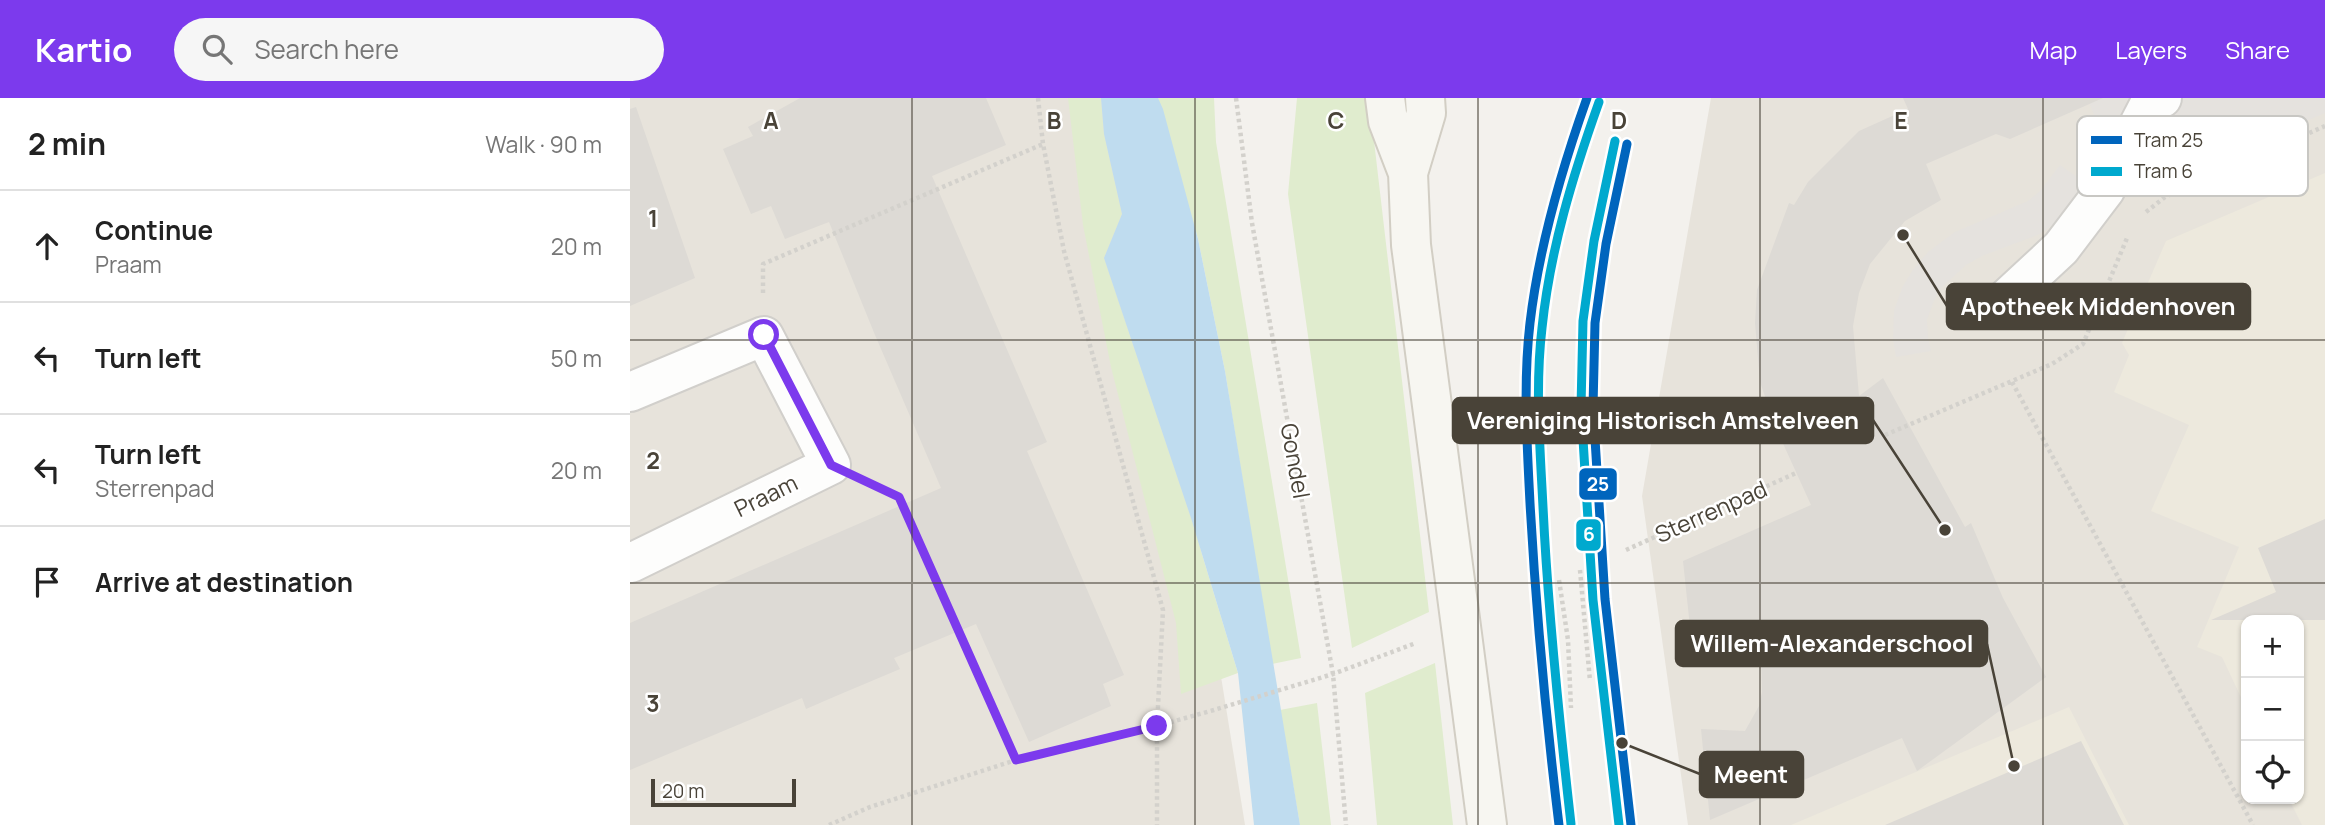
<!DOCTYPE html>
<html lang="en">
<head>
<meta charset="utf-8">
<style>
  :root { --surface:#fff; --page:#f6f6f6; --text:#222; --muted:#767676; --line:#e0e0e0; --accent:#7c3aed }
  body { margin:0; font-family:Manrope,sans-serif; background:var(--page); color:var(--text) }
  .controls { position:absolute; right:21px; bottom:21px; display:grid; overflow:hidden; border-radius:14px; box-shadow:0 2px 5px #0004 }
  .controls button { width:63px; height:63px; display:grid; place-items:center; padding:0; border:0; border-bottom:2px solid var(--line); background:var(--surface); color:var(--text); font:35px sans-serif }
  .scale { position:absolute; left:21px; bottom:18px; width:145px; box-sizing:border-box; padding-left:7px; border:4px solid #494338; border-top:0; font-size:19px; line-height:24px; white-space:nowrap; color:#494338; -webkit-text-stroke:5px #fff; paint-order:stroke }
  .stop { position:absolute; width:21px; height:21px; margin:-16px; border:5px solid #7c3aed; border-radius:50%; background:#fff }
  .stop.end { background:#7c3aed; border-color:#fff; box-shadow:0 2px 7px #0008 }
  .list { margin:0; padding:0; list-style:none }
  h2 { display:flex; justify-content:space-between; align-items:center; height:91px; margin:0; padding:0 28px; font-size:30px }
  h2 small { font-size:23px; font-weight:400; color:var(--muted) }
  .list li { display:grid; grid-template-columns:46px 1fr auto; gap:21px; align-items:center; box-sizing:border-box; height:112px; padding:0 28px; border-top:2px solid var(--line) }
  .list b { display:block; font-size:26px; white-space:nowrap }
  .list p { margin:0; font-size:23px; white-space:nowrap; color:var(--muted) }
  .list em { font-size:23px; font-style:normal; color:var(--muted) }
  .icon { flex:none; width:38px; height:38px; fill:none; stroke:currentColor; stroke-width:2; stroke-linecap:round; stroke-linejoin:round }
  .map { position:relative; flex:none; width:1695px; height:727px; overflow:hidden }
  header { display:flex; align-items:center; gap:42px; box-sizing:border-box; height:98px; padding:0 35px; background:var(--accent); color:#fff }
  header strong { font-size:33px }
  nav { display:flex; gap:38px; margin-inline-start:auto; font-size:24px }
  .search { width:490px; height:63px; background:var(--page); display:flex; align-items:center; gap:18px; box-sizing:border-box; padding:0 24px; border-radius:38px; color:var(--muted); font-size:26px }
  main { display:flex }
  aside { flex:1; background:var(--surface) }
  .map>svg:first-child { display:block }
  .residential { fill:#e7e3db; fill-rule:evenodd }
  .education { fill:#ede9dd }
  .green { fill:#e0ecce }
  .parking { fill:#e5e2de }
  .water { fill:#bfdcef }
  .building { fill:#dddad5 }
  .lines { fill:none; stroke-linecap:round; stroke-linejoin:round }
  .street-casing { stroke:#d1cfcb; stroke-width:42 }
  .secondary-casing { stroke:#d2cec4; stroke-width:42 }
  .path { stroke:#d3d1cc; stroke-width:4.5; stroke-dasharray:3.5 3.5; stroke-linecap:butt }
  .street { stroke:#fdfdfc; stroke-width:38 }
  .secondary { stroke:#f7f6f1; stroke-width:38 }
  .tram-1-casing { stroke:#fff; stroke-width:14 }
  .tram-2-casing { stroke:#fff; stroke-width:14 }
  .tram-1 { stroke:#0065bd; stroke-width:9 }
  .tram-2 { stroke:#00a9ce; stroke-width:9 }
  .route { stroke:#7c3aed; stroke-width:9 }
  .grid { fill:none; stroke:#494338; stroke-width:2; stroke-opacity:0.55 }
  .labels { text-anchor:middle; stroke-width:5; stroke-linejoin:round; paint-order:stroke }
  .street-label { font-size:23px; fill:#494338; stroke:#fff }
  .key { fill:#fff; stroke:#c8c7c3; stroke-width:2 }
  .key-label { font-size:19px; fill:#494338 }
  .grid-label { font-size:23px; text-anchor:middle; font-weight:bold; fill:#494338; stroke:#fff; stroke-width:5; stroke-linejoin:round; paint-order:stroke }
  .leader { fill:none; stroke:#494338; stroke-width:2.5 }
  .callout-dot { fill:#494338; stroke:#fff; stroke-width:2.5 }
  .callout { fill:#494338; stroke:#494338; stroke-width:2.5 }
  .callout-label { font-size:24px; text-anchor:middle; font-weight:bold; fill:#fff }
  .line-badge { stroke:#fff; stroke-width:2.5 }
  .badge-label { font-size:19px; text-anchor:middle; font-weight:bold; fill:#fff }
</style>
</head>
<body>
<header>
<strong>Kartio</strong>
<div class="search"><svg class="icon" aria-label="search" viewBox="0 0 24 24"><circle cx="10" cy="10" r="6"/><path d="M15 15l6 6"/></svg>Search here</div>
<nav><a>Map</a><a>Layers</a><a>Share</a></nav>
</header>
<main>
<aside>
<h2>2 min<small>Walk · 90 m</small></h2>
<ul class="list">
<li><svg class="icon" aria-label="ahead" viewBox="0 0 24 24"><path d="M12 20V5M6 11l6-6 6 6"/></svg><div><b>Continue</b><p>Praam</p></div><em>20 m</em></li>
<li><svg class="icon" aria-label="left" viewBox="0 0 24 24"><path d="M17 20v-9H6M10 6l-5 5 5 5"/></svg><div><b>Turn left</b></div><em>50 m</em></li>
<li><svg class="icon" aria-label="left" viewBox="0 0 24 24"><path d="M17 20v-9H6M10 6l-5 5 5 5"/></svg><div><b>Turn left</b><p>Sterrenpad</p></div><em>20 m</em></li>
<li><svg class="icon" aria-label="arrive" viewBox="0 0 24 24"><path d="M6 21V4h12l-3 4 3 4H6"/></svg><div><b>Arrive at destination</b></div></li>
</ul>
</aside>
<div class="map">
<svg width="1695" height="727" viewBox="0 0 1695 727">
  <rect width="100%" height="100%" fill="#f3f1ed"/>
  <path class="residential" d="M0,0H567L561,393L615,727H0Z
    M1081,0H1695V727H1058L1012,398ZM1616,522H1669V701H1616Z"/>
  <path class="education" d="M1695,75V727H1672L1659,701H1669V522H1616V610L1592,559L1567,549L1609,449L1521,413L1559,327L1484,294L1499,257L1492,245L1536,143Z
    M1439,609L1499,727H1161Z"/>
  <path class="green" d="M438,0H471L474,36L492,116L474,160L561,420L608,575L551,596L546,525L481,269L453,127Z
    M528,0H584L586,44L671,560L642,566L595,273L568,141Z
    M667,0H739L799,514L722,550L658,96Z
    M805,565L823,727H747L735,595Z
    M687,605L701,727H670L650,612Z"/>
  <path class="parking" d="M1457,0H1695V15L1499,99Z
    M1430,67L1457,86L1433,120L1410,136L1352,158L1336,167L1309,192L1303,205L1297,222L1298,239L1301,253L1266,259L1263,241L1264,213L1272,190L1282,173L1298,154L1325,134L1398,103L1410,93Z"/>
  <path class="water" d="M471,0H528L533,11L568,141L595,273L670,727H624L608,575L561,420L474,160L492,116L474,36Z"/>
  <path class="building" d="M170,0H356L376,47L302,78L417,344L397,353L494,577L473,586L481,608L399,644L346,526L264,560L270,571L206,598L176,611L172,600L0,672V525L311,390L245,237L199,124L155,141L141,108L121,116L93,51L123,38L118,29Z
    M1273,0H1473L1380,41L1366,36L1296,66L1311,102L1275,123L1240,166L1229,195L1223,228L1229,298L1253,280L1335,429L1341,425L1373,500L1416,579L1287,673L1272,640L1080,722L1071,631L1115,633L1129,608L1132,594L1131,552L1062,548L1053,463L1181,407L1146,330L1130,284L1125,225L1127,192L1159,105L1164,107L1178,84L1229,33L1278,11Z
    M6,9L65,180L0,208V11Z
    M1695,421V522H1581L1646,494L1628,450Z
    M1451,643L1494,727H1255Z"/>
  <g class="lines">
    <defs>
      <path id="street" d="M1374,203L1431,150L1475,92L1520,5L1532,0
        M0,294L134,238L201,367L1,465L0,463"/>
      <path id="secondary" d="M755,0L758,23L778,75L781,147L857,727
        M778,75L796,15L795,0"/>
    </defs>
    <use href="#street" class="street-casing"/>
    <use href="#secondary" class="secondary-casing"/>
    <path class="path" d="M408,0L413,46L434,153L533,512L527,628V727
      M606,0L622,125L703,576L716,727
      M1516,114L1535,99L1695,28
      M133,195V166L413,46
      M1382,284L1623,727
      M1255,337L1422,266L1453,246L1497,140
      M240,385L269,399L386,662
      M996,452L1166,375
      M950,472L960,583
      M929,482L938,542L941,610
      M199,727L240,709L386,662L527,628L584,612L703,576L786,545"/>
    <use href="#street" class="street"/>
    <use href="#secondary" class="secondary"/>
    <defs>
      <path id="tram-1" d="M997,46L976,146L965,225L963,309L975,501L1001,727
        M929,727C916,620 906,513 900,405C897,345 893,285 900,225C909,148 931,73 957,0"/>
      <path id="tram-2" d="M985,43L964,143L953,223L951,309L963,502L989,727
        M941,726C929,620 918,515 913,409C910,349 905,289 912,230C920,152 943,77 969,4"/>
    </defs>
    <use href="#tram-1" class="tram-1-casing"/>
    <use href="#tram-2" class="tram-2-casing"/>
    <use href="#tram-1" class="tram-1"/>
    <use href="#tram-2" class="tram-2"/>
  </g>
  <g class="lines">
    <path class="route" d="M134,237L201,367L269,399L386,662L527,628"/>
  </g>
  <path class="grid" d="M282,0V727M565,0V727M848,0V727M1130,0V727M1413,0V727M0,242H1695M0,485H1695"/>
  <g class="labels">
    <g class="street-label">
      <text transform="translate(665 363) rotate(80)" y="8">Gondel</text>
      <text transform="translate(136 398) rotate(-26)" y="8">Praam</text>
      <text transform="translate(1081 414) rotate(-24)" y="8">Sterrenpad</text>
    </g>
  </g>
  <rect x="1447" y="18" width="231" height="80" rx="10" class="key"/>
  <rect x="1461" y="38" width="31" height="8" fill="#0065bd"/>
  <rect x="1461" y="69" width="31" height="9" fill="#00a9ce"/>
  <g class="key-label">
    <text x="1504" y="49">Tram 25</text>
    <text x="1504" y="80">Tram 6</text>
  </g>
  <g class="grid-label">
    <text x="141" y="31">A</text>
    <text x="424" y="31">B</text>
    <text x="706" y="31">C</text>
    <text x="989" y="31">D</text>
    <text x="1271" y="31">E</text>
    <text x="23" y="129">1</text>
    <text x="23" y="371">2</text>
    <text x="23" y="614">3</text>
  </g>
  <path class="leader" d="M1273 137L1317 208M1315 432L1243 322M1384 668L1357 546M992 645L1070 676"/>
  <g class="callout-dot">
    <circle cx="1273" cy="137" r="7"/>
    <circle cx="1315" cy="432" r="7"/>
    <circle cx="1384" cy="668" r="7"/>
    <circle cx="992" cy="645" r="7"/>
  </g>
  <g class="callout">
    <rect x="1317" y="186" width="303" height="45" rx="7"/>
    <rect x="823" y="300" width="420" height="45" rx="7"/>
    <rect x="1046" y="523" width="311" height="45" rx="7"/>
    <rect x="1070" y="654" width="103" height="45" rx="7"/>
  </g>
  <g class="callout-label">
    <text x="1468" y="217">Apotheek Middenhoven</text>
    <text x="1033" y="331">Vereniging Historisch Amstelveen</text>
    <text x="1202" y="554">Willem-Alexanderschool</text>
    <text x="1121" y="685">Meent</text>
  </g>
  <g class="line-badge">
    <rect x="948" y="369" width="40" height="34" rx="7" fill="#0065bd"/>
    <rect x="945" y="420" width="27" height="34" rx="7" fill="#00a9ce"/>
  </g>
  <g class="badge-label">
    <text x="968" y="393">25</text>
    <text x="959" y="443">6</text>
  </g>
</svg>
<div class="controls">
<button>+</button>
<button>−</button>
<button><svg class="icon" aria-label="locate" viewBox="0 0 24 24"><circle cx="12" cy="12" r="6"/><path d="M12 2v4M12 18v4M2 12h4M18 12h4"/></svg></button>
</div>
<div class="scale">20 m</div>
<div class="stop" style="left:134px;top:237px"></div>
<div class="stop end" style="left:527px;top:628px"></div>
</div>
</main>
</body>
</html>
